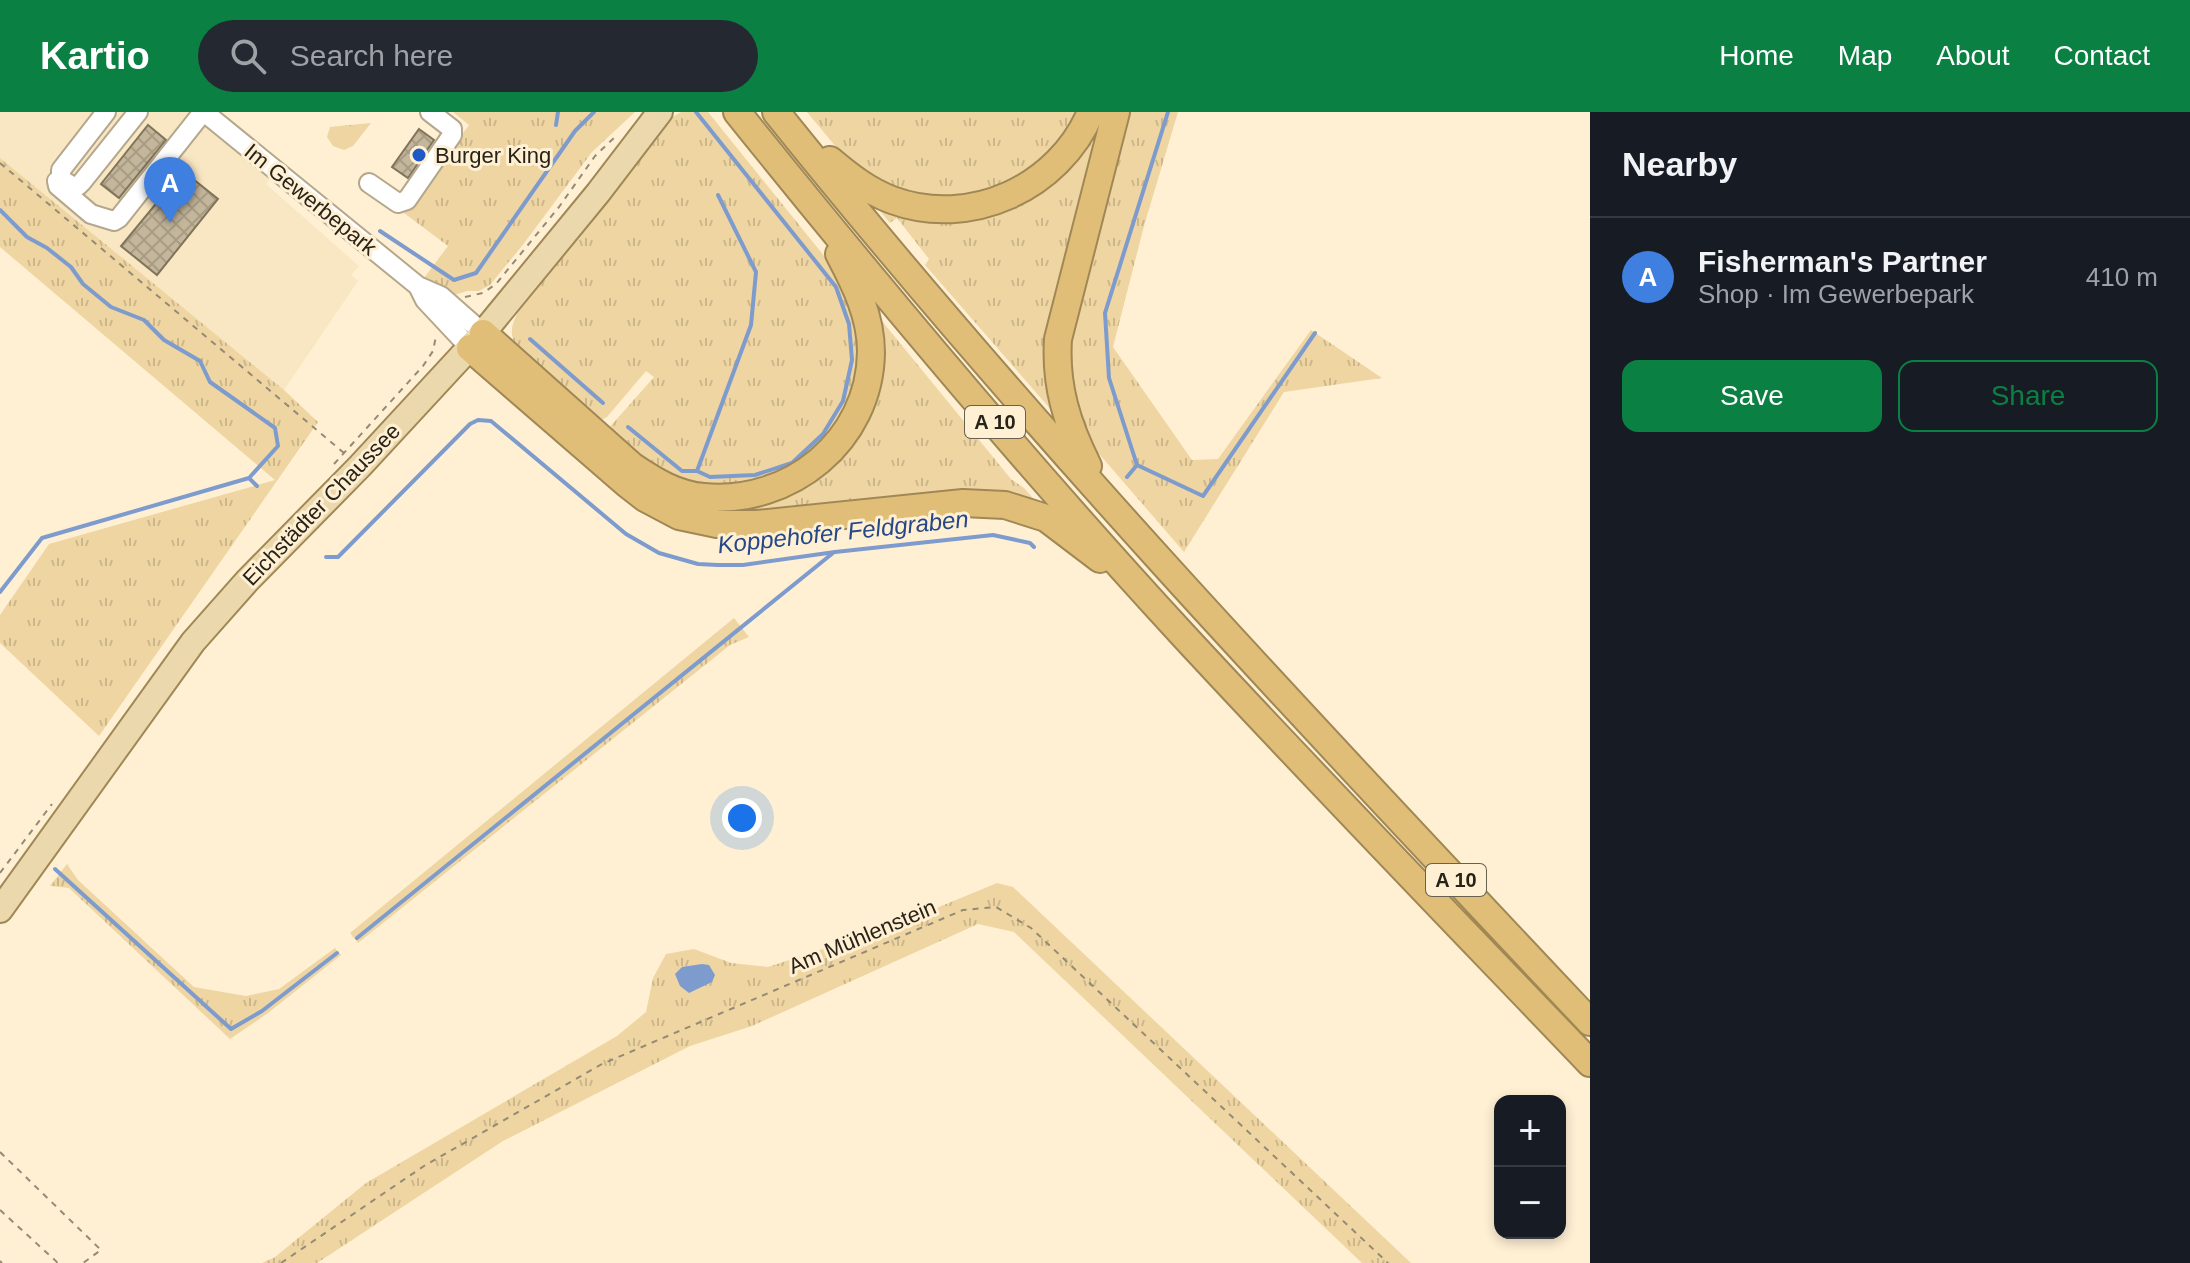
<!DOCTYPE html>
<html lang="en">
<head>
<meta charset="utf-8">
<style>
  :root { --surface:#171b24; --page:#242831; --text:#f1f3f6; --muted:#9ea1a6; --line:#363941; --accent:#0b8043 }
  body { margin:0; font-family:Helvetica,sans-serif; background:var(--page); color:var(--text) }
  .controls { position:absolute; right:24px; bottom:24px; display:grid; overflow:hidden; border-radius:16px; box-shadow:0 4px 12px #0003 }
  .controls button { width:72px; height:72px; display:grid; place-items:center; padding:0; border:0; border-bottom:2px solid var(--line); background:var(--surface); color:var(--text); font:40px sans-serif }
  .you { position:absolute; left:742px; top:706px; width:28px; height:28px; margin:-20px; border:6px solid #fff; border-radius:50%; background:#1a73e8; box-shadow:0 0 0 12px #1a73e833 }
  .badge { display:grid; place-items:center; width:52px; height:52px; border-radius:50%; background:var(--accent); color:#fff; font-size:26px; font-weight:700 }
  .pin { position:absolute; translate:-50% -66px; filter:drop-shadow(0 2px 4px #0008) }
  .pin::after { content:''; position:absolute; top:42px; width:28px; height:24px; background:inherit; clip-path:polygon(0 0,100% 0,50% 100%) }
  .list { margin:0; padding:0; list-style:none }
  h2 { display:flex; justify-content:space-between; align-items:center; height:104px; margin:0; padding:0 32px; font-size:34px }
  h2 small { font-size:26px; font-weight:400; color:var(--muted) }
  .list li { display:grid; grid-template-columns:52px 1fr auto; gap:24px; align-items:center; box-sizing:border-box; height:120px; padding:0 32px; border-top:2px solid var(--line) }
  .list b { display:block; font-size:30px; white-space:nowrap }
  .list p { margin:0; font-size:26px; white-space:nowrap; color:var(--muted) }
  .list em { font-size:26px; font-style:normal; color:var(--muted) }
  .actions { display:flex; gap:16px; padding:24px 32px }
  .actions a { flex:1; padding:18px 0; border:2px solid var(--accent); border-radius:16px; text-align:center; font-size:28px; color:var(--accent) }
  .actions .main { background:var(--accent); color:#fff }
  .icon { flex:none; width:44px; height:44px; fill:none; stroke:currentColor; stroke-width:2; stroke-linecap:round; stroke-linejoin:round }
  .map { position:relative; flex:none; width:1590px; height:1151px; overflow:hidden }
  header { display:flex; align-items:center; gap:48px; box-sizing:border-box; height:112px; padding:0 40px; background:var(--accent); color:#fff }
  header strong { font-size:38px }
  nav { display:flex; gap:44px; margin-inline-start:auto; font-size:28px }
  .search { width:560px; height:72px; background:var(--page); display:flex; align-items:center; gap:20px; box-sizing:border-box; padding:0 28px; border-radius:44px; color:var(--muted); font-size:30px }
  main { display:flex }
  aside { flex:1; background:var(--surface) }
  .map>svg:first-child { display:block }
  .built { fill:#f9e7c3 }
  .grass { fill:url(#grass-tufts) }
  .water { fill:#7e9bce }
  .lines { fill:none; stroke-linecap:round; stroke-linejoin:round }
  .stream { stroke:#7e9bce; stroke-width:4 }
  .building { fill:url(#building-cross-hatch); stroke:#80745a; stroke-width:2 }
  .minor-casing { stroke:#b4a78c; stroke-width:22 }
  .major-casing { stroke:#a08856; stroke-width:28 }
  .highway-casing { stroke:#a08856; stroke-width:30 }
  .path { stroke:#948a76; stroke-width:2; stroke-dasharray:6 6; stroke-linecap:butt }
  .minor { stroke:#fff; stroke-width:18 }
  .major { stroke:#ecd8ad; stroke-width:24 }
  .highway { stroke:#e0be77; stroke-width:26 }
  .poi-dot { fill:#2059c6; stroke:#fff0d4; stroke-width:3 }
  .labels { text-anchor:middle; stroke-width:6; stroke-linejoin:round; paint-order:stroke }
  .shield { fill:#fff0d4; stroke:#686050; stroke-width:2 }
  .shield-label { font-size:20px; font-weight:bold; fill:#282318 }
  .poi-label { font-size:22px; fill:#282318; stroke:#fff0d4; text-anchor:start }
  .street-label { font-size:22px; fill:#282318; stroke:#fff0d4 }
  .water-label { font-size:24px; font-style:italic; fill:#264888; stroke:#fff0d4 }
</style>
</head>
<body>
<header>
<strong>Kartio</strong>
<div class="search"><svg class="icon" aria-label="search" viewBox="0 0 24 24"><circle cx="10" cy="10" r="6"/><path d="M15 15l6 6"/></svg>Search here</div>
<nav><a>Home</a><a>Map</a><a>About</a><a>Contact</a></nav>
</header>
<main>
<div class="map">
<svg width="1590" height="1151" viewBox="0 0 1590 1151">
  <defs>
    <pattern id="grass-tufts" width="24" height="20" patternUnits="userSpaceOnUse" patternTransform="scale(2)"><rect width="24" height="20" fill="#eed5a2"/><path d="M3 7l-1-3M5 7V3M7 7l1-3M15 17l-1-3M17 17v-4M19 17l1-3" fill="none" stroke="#ccb78b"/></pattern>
    <pattern id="building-cross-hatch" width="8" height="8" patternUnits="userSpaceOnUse" patternTransform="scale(2)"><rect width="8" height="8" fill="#c4b69b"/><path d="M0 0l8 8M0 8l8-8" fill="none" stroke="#a89c85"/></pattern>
  </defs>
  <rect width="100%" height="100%" fill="#fff0d4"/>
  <path class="built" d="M0,0H188L270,66L266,72L359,154L351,163L358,169L284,278L0,46Z"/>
  <path class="grass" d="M453,0H635L592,40L522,134L490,173L479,179H467L451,184L424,166L448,134L404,101L469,13Z
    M681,0H708L825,145L841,171L852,193L860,241L855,279L831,326L764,372L711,376L661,362L608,317L654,265L646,259L607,305L599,309L520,241C506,219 512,212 523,191L668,8Z
    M807,0H1081L1054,41L1015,70L957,88L894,79L846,47Z
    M1107,0L1053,300L925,153L929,147L897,106L890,111L874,92L993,100Z
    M1125,0H1178L1144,114L1113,235L1192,348L1218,347L1311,218L1382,266L1284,280L1184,440L1094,336L1075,297L1067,264L1073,199Z
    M371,11L353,34L344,38L333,34L327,25L330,15Z
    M0,46L284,278L318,310L99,624L0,531V503L49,432L275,368L0,135Z
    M877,203L1011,367L1024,376L1039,393L965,378L763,400L716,399L691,393L823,361Z
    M734,506L749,525L730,533L358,831L350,821Z
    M67,752L78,768L194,875L246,884L279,877L335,836L341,843L268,901L230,927L69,776L50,774Z
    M997,771L1013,775L1411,1151H1362L1014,820L978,812L752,914L690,934L503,1029L317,1151H262L275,1145L366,1071L617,924L646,900L653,866L666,842L694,837L731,851L768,855L898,812Z"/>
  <path class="water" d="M702,852L709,853L715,863L712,870L689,881L680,874L675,862L682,855Z"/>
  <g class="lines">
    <path class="stream" d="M556,13L558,0
      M0,98L27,125L47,136L71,155L83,172L111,195L144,208L164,228L200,249L210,270L275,316L278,334L249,366
      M380,119L454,168L476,161L575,19L594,0
      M530,227L603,291
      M628,315L682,359H697L710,365L755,363L792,351L823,322L843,289L852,248L849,212L836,175L696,0
      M1137,353L1203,384L1315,221
      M697,359L751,213L756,160L718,83
      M1127,365L1137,353L1109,266L1105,201L1168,0
      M326,445H338L470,312L478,308L491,309L626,422L659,441L698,452L718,453H743L835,440L993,423L1030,431L1034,435
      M0,480L42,426L249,366L257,374
      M55,757L231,917L262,899L337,841
      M357,826L833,441"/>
  </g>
  <path class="building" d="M148,13L166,28L119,86L101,72Z
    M419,17L434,28L408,66L392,55Z
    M183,59L218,87L157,163L121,134Z"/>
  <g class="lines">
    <defs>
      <path id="minor" d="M106,0L61,58V67L72,74H78L82,70L138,0
        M204,0L418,174L441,184L483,221
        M61,67L57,69L58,74L91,102L114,109L119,106L203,0
        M369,71L398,91L407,88L452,23V17L430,0
        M418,174L425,188L470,236"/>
      <path id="major" d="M0,798L193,530L247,469L360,354L483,221L598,81L660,0"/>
      <path id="highway" d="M737,0C880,178 1028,355 1183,523C1317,668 1454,809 1590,951
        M776,0C1031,318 1311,614 1590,910
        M830,48C849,64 868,79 892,88C970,117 1059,76 1091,0
        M483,221L632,354C654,369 677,383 704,385C790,393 870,329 871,240C871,204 855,172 839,142
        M470,236L627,372L645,386L679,404L717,412H757L963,391L1005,393L1046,406L1100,447
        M1088,354C1067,312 1055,274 1058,227L1116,0"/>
    </defs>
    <use href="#minor" class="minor-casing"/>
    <use href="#major" class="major-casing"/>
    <use href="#highway" class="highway-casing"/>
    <path class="path" d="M0,51L344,341
      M465,185L483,181L496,172L559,95L595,44L616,24
      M334,352L423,254L433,239L436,224
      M0,761L52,692
      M0,1040L101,1138L83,1151
      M0,1098L58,1151
      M0,1149L2,1151
      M281,1151L424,1054L602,952L963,798L996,795L1031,816L1388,1151"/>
    <use href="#minor" class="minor"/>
    <use href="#major" class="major"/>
    <use href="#highway" class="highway"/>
  </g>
  <circle class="poi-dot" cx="419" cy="43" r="8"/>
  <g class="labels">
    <g class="shield">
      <rect x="965" y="294" width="60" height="32" rx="6"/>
      <rect x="1426" y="752" width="60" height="32" rx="6"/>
    </g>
    <g class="shield-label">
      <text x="995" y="317">A 10</text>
      <text x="1456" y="775">A 10</text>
    </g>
    <g class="poi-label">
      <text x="435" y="51">Burger King</text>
    </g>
    <g class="street-label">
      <text transform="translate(311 87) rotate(39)" y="8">Im Gewerbepark</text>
      <text transform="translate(321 392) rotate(-46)" y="8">Eichstädter Chaussee</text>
      <text transform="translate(862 824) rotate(-23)" y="8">Am Mühlenstein</text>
    </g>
    <g class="water-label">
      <text transform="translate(843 420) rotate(-6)" y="8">Koppehofer Feldgraben</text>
    </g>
  </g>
</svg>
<div class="controls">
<button>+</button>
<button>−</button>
</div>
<div class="you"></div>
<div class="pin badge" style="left:170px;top:111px;background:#3f7fe0">A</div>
</div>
<aside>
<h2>Nearby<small></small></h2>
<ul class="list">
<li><span class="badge" style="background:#3f7fe0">A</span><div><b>Fisherman's Partner</b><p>Shop · Im Gewerbepark</p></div><em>410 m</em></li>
</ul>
<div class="actions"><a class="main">Save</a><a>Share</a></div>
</aside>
</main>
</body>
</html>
